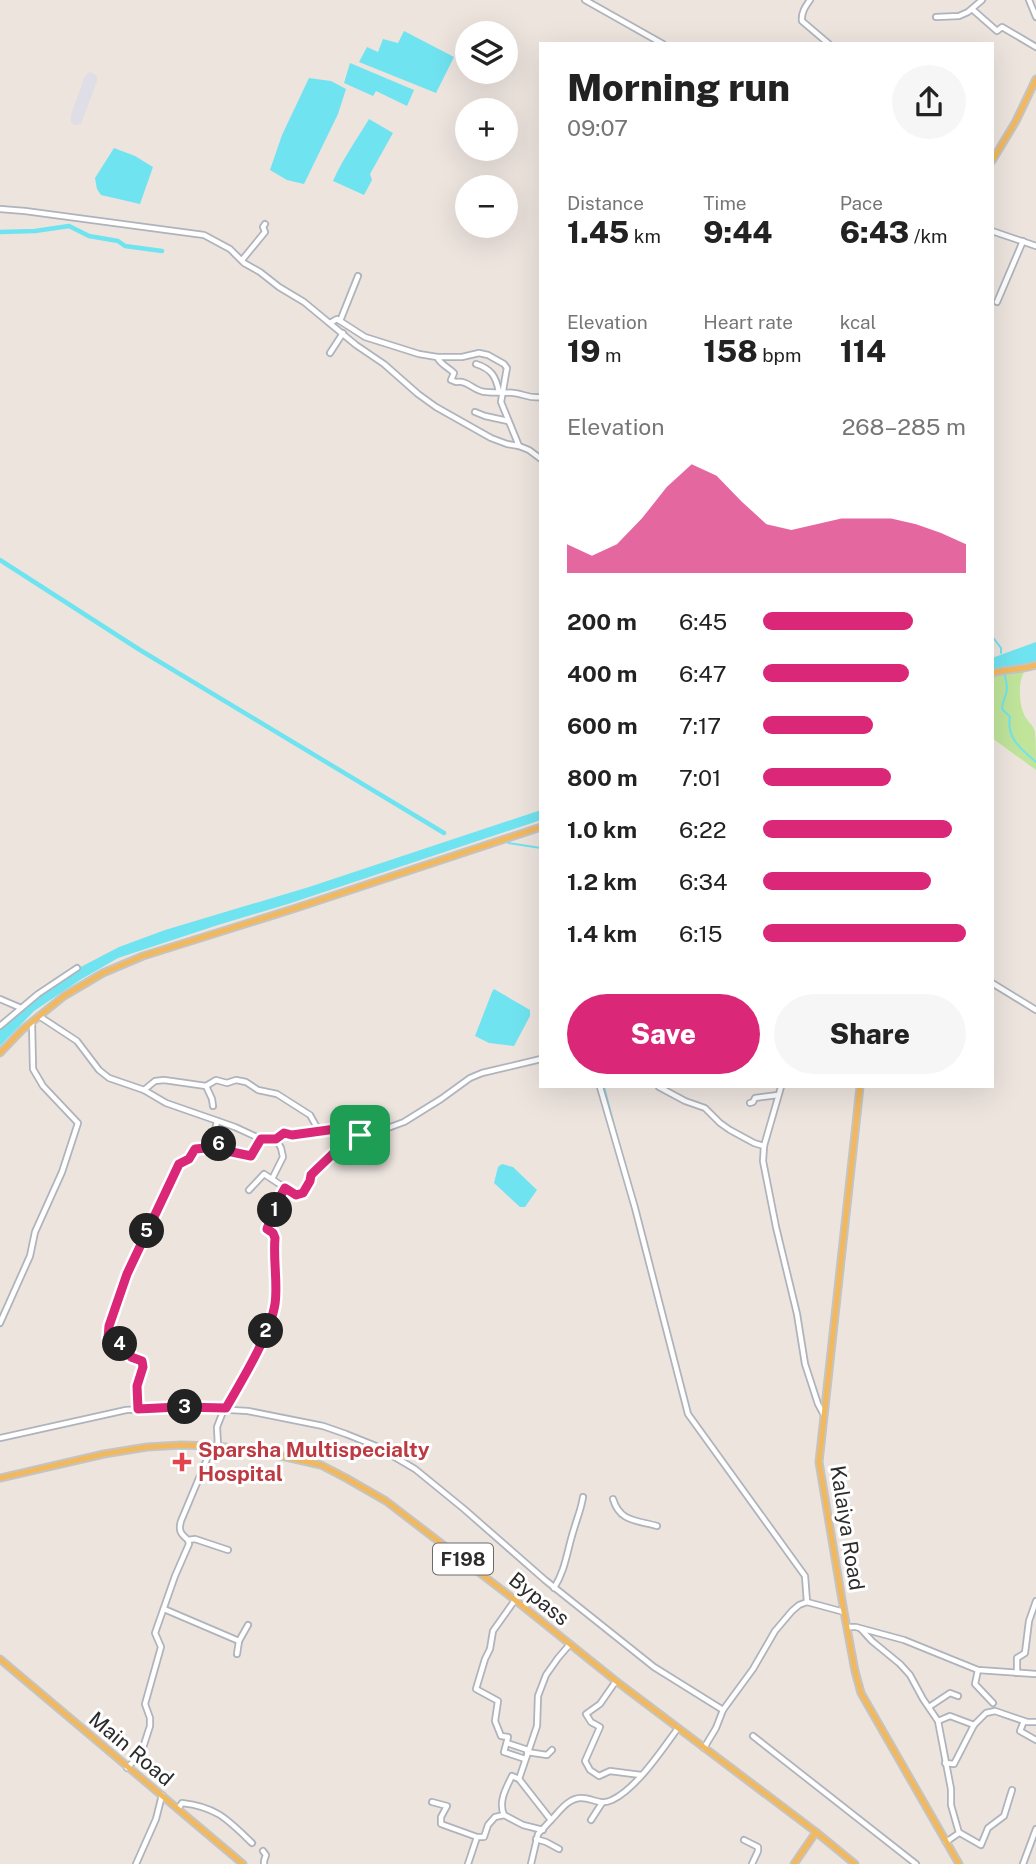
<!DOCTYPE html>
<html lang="en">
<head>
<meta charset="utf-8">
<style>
  :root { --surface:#fff; --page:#f6f6f6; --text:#222; --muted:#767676; --accent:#db2777 }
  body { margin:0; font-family:"Public Sans",sans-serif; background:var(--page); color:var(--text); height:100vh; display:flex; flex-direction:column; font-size:26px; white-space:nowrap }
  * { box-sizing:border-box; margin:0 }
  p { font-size:23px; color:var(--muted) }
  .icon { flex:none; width:38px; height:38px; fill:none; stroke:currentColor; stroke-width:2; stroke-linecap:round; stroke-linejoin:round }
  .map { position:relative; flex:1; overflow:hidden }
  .drawer { position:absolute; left:539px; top:42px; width:455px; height:1046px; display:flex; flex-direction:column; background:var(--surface); border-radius:0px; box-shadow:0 7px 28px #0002 }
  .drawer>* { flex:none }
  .controls { position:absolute; left:455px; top:21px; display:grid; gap:14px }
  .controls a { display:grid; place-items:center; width:63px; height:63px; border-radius:50%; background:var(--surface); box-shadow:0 7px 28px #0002; font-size:35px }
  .pin { position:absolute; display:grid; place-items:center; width:60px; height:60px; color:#fff; margin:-30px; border-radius:14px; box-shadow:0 4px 10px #0006 }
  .km { position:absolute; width:35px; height:35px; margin:-18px; border-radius:50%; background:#222; color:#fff; font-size:19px; line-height:35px; text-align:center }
  .round { display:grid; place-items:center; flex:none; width:74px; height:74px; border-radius:37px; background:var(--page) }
  .summary { display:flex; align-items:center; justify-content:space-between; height:119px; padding:0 28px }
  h1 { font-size:38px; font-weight:800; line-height:52px }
  .stats { display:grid; grid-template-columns:repeat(3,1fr); gap:10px; height:119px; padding:7px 28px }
  .stats div { display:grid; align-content:center }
  .stats b { font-size:30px; font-weight:800 }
  .stats small { font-size:19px; font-weight:400 }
  .stats p { font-size:19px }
  .chart { height:196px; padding:14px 28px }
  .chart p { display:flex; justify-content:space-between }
  .chart svg { width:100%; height:126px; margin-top:7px; fill:var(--accent); opacity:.7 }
  .action { display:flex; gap:14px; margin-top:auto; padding:14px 28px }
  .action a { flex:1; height:80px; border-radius:42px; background:var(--accent); color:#fff; font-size:28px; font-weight:800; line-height:80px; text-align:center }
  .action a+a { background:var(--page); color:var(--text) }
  ul { padding:0 28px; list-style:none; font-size:23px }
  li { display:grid; grid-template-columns:112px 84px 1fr; align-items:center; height:52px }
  li i { height:18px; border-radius:9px; background:var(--accent) }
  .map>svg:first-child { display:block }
</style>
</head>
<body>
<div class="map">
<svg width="1036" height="1864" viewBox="0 0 1036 1864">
  <rect width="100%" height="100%" fill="#ede4de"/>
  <path fill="#dfdee6" d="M91,72l6,4v5l-16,43 -7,1 -3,-3v-7l13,-37 4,-5z"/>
  <path fill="#bfe49a" d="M1006,671h19c-8,10 -6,37 1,47 3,5 7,7 9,14 1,11 1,26 1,38l-44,-32v-61z"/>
  <g fill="#70e3f0">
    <path d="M404,31l50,26 -18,36 -77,-31 8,-15 11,5 5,-13 15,4z"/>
    <path d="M350,63l64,27 -7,16 -31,-15 -3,5 -29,-13z"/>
    <path d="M309,78l22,3 15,8 -8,25 -34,70 -17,-4 -17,-10 12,-35z"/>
    <path d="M369,119l24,14 -23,41 2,6 -8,15 -31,-14c9,-21 24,-42 36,-62z"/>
    <path d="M114,148l21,8 18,11 -13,37 -39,-9 -4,-6 -2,-11z"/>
    <path d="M1036,642v21l-19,4 -11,-1 -14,4v-12z"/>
    <path d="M541,810v10l-253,84 -70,21 -100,33 -38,22 -46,31 -34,35v-16l19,-18 54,-41 46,-24 46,-17 144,-43z"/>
    <path d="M494,989l36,21v6l-16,30 -25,-3 -14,-7 17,-44z"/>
    <path d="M502,1164l11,3 24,23 -12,17h-5l-26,-24 4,-16z"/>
  </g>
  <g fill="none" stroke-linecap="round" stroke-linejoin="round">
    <g stroke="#70e3f0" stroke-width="2">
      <path d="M992,636l9,12v5"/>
      <path d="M1004,673c2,6 4,14 2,21 -2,6 -4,8 -4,15l8,8c-4,21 11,32 26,45"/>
      <path d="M508,843l33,5"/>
      <path d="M604,1087l12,46"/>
      <path d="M621,1152l4,12"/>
    </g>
    <g stroke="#70e3f0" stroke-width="4.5">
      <path d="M0,232l35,-1 34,-5 20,10 29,5 7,5 37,5"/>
      <path d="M0,560l140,90 304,183"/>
    </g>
    <defs>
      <g id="minor">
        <path d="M585,0l78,44"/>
        <path d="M810,0c-5,7 -9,13 -8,21l27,23"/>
        <path d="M1029,0l7,17"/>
        <path d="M972,9l25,22 5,-4 34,20"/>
        <path d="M936,17l23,-1 9,-4 14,-12"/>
        <path d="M0,209l25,2 179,24 26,14 14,14 16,9 19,15 25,15 52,43 28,19 34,30 18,13 55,31 16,6 12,2 10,4 12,9"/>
        <path d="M992,231l44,15"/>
        <path d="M242,260l23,-28 -2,-5 2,-3"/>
        <path d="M997,302l26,-61"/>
        <path d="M340,321l18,-45"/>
        <path d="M330,323l7,-4 28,18 54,17 18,3h25l17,-4 9,2 16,9 3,4 -1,5 -5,29 18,44"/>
        <path d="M330,353l13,-20"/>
        <path d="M437,357c4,8 11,10 17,16l-3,7 5,2c13,-2 18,10 30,10 9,1 19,0 28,1 10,1 16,6 27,4"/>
        <path d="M476,364c16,5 20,13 23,28"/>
        <path d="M475,412l10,4 23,5"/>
        <path d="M992,983l44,27"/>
        <path d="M0,999l21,9"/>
        <path d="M39,1016l38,25 22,29 10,8 35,12 22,13 69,24 26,12h15l8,-6 8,2 51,-7 17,7 6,1 38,-14 37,-23 29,-21 12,-5 59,-14"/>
        <path d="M0,1026l38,-32 39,-26"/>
        <path d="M206,1086l6,13 1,7"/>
        <path d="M600,1087l35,121 53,206 117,162 2,26"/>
        <path d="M659,1087l26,14 20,7 15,15 10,7 24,13 10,3"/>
        <path d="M781,1087l-17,59 -1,15 13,66 21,87 8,50 13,40 6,11"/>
        <path d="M144,1090l11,-9 9,-1 42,6 10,-6 11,3 9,-3 10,2 12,8 19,4 33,21 9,16"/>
        <path d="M750,1103l3,-1 2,-4 23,-3"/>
        <path d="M217,1121l-4,18 14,12 24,5 10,-17"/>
        <path d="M272,1179l11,-22 -2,-9 -5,-9"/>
        <path d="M249,1190l15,-16 32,21 7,-2 7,-12 1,-6 29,-28 13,-5 7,-7"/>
        <path d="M0,1323l30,-67 5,-24 27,-60 16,-49 -35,-37 -10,-17 -1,-47"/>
        <path d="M138,1409l-1,-23 6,-20 -1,-5 -11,-4 -3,-10 -18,-7 -2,-2 1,-12 18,-52 44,-97 8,-13 10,-5 6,-10 11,-1 7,-9"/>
        <path d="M0,1438l126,-28 53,-3 69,4 75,15 23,8 30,12 39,23 49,40 81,71 109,87 69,43"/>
        <path d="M218,1446l-1,-19 7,-18 21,-35 25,-52 5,-18v-66l-2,-5 -6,-4 9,-25 9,-16"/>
        <path d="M613,1499c7,23 23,21 44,27"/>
        <path d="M188,1540l7,-1 33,11"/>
        <path d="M554,1588c12,-19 13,-38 20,-59 3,-11 7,-19 9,-32"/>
        <path d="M515,1600l-22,31 -3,18 -5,10 -9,30 22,12 -3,20 6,15 7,1 -4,15 21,7"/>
        <path d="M164,1609l75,32 9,-16"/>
        <path d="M847,1627h9l48,13 74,30 58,4"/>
        <path d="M861,1629l11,12 28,23 10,11 13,24 15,22 13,68v16l8,28 -13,9"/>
        <path d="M570,1644l-12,14 -12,17 -8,21 -1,30 -18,53 32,41c8,-8 17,-22 30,-22 12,0 19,8 31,2 24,-11 50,-50 66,-72"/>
        <path d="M237,1654l2,-13"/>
        <path d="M978,1670l-3,14 18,19"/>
        <path d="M1017,1673v-15l8,-5 4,-32 7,-20"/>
        <path d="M616,1681l-16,23 -14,10 5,8 9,5 -15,34 5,9 9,6 11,-5 31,4"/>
        <path d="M929,1707l21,-14 8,3"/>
        <path d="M938,1721l12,-5 24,9"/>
        <path d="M1024,1721l-4,10 16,9"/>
        <path d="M753,1736l163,128"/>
        <path d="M507,1743l21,7"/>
        <path d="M704,1748l12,-20 7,-18 30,-41 22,-38 17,-20 7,-6 8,-3 37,10"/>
        <path d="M527,1752l20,3 5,-5"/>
        <path d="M945,1763l9,1 20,-39 12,-12 9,-2 32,11h9"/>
        <path d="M127,1768l14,-14 9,-28v-8l-5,-14 16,-57 -6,-14 20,-57 14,-32 -1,-4c-7,-6 -10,-9 -7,-19l31,-74"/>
        <path d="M432,1802l15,4 -6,11v7l36,13"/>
        <path d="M178,1809l4,-6c35,4 46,17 70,40"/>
        <path d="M504,1815l19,10 20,5"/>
        <path d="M591,1820l11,-17"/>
        <path d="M960,1833l21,12 7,-17 16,-12 8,-26"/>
        <path d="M536,1839l10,3 13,7"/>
        <path d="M744,1840l14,7v4l-6,13"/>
        <path d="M263,1851l3,4 -2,6v3"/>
        <path d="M136,1864l20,-45 6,-24"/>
        <path d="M468,1864l9,-27h7l4,-12 7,-8 9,-2c-6,-13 2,-27 8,-39l7,3"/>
        <path d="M531,1864l7,-30 13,-14"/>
        <path d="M1023,1864l13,-35"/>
      </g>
      <g id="major">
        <path d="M992,161l24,-40 20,-42"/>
        <path d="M992,673c15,-4 29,-3 44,-8"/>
        <path d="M0,1053l22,-23 42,-34 39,-23 40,-17 150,-47 248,-82"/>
        <path d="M860,1087l-41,375 25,150 11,59 6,22 98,171"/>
        <path d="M0,1478l104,-24 43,-7 34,-2 37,1 59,9 44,10 25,13 40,23 129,99 101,81 200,151 39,32"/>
        <path d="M0,1659l243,205"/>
        <path d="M794,1864l22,-32"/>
      </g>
    </defs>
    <use href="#minor" stroke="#aeb3bc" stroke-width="8"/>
    <use href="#major" stroke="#c4c4c4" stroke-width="9"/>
    <use href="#minor" stroke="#fff" stroke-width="4.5"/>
    <use href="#major" stroke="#f2b85e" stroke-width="5"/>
  </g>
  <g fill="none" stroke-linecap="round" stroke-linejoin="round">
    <defs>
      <path id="route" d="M343,1128l17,7 -7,7 -13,5 -24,23 -5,5 -1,6 -7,12 -7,2 -11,-7 -9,16 -9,25 6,4 2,5c-2,22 3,45 0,66 -5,31 -33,76 -49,104l-47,-1 -41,2 -1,-23 6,-19 -1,-6 -11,-4 -3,-10 -18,-7 -2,-2 1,-12 18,-52 52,-110 10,-5 6,-10 11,-1 7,-9 14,12 24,5 10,-17h15l8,-6 8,2z"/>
    </defs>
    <use href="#route" stroke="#fff" stroke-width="14"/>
    <use href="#route" stroke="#db2777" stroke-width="9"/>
  </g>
  <path fill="#e0444e" stroke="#fff" stroke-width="2.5" d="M178.5 1451.5h7v7h7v7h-7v7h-7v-7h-7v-7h7z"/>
  <g text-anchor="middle" stroke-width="6" stroke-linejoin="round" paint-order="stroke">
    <rect fill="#fff" stroke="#6b6b6b" stroke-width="2" x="433" y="1543.5" width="60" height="31" rx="5"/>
    <g font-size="19" font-weight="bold" fill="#2c2c2c">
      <text x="463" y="1566">F198</text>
    </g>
    <g font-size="21" font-weight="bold" fill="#be3a42" stroke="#fff" text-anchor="start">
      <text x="198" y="1457">Sparsha Multispecialty<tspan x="198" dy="24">Hospital</tspan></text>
    </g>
    <g font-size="21" fill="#2c2c2c" stroke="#fff">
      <text transform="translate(847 1528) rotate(81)" y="7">Kalaiya Road</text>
      <text transform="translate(539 1599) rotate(39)" y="7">Bypass</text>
      <text transform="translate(131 1749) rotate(40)" y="7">Main Road</text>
    </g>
  </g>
</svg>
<div class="controls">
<a><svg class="icon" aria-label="layers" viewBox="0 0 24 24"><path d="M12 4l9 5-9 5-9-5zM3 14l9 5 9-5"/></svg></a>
<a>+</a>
<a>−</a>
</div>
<div class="pin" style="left:360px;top:1135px;background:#1e9e55"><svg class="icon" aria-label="arrive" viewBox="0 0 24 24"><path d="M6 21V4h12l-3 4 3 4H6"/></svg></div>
<b class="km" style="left:275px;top:1210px">1</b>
<b class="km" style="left:266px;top:1331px">2</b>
<b class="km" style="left:185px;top:1407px">3</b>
<b class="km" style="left:120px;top:1344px">4</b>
<b class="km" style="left:147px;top:1231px">5</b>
<b class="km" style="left:219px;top:1144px">6</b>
<section class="drawer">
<div class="summary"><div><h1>Morning run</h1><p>09:07</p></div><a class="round"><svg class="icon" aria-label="share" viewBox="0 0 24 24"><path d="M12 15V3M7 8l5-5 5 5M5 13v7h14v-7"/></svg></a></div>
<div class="stats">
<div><p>Distance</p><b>1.45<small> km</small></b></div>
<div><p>Time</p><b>9:44</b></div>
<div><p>Pace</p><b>6:43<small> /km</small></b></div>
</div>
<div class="stats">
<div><p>Elevation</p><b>19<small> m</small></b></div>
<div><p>Heart rate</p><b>158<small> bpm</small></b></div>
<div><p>kcal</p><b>114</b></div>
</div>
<div class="chart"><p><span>Elevation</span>268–285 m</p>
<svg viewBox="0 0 160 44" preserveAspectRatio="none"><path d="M0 44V34L10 38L20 34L30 25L40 14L50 6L60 10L70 19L80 27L90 29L100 27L110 25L120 25L130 25L140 27L150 30L160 34V44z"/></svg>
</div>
<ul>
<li><b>200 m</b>6:45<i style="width:74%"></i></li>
<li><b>400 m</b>6:47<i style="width:72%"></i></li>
<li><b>600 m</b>7:17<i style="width:54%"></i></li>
<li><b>800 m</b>7:01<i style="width:63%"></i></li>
<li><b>1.0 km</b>6:22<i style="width:93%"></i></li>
<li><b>1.2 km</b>6:34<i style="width:83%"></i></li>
<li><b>1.4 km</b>6:15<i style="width:100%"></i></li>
</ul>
<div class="action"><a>Save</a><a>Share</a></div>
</section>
</div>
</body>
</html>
